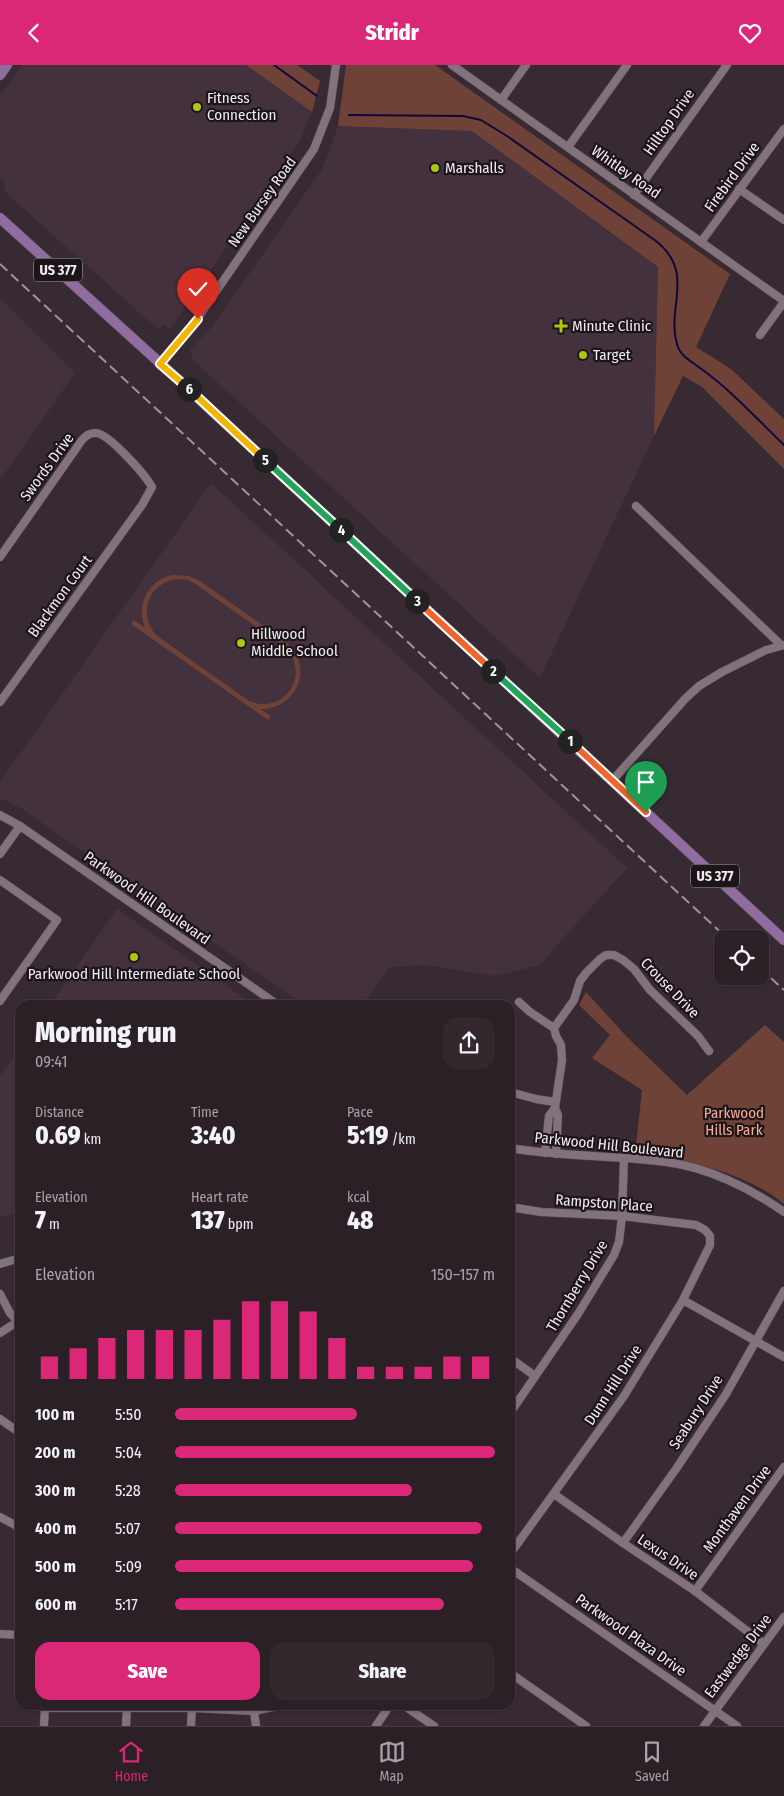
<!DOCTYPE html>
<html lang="en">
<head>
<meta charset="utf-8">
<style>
  :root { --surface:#2a2026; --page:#32282e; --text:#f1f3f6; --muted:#a5a3a7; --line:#463e43; --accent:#db2777 }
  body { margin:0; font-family:"Fira Sans Condensed",sans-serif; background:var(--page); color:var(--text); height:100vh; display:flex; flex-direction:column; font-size:19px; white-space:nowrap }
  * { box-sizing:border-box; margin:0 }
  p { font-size:16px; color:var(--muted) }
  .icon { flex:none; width:28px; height:28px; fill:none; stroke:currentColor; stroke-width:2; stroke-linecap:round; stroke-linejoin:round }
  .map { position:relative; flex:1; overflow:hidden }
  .side { position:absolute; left:15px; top:935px; width:500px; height:710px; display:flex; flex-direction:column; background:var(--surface); border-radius:15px; box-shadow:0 1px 4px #0004,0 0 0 1px var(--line) }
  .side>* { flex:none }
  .tools { position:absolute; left:714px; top:865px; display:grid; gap:10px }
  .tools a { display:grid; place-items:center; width:55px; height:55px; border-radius:10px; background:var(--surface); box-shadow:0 1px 4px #0004,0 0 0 1px var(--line); font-size:25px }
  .pin { position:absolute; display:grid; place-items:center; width:42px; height:42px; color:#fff; margin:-51px -21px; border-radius:50% 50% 50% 0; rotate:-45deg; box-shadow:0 0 5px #0007 }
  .pin .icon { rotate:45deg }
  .km { position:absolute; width:25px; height:25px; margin:-12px; border-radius:50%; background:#222; color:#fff; font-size:14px; line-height:25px; text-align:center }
  .round { display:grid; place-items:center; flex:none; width:52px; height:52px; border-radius:15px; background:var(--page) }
  .head { display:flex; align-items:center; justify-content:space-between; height:85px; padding:0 20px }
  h1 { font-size:28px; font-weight:800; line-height:38px }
  .figures { display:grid; grid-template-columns:repeat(3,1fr); gap:8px; height:85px; padding:5px 20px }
  .figures div { display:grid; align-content:center }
  .figures b { font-size:25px; font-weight:800 }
  .figures small { font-size:14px; font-weight:400 }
  .figures p { font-size:14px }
  .chart { height:140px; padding:10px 20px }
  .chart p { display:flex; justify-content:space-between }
  .chart svg { width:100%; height:90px; margin-top:5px; stroke:var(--accent); stroke-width:6 }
  .action { display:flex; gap:10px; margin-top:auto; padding:10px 20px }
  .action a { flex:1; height:58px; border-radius:15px; background:var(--accent); color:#fff; font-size:20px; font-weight:800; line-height:58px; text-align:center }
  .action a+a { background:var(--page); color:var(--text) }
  ul { padding:0 20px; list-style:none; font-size:16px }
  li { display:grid; grid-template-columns:80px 60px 1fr; align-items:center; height:38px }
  li i { height:12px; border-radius:6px; background:var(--accent) }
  header { display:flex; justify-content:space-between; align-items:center; height:65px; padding:0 20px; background:var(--accent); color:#fff; font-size:22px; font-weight:800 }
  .dock { display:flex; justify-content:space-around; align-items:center; height:70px; border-top:1px solid var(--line); background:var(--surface); font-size:14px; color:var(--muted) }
  .dock a { display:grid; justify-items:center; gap:2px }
  .dock .selected { color:var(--accent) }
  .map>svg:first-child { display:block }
</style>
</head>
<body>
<header><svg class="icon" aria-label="back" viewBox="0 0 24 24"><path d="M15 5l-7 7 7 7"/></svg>Stridr<svg class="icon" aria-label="heart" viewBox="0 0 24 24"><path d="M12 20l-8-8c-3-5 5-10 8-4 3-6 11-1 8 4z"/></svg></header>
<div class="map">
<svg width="784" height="1661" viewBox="0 0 784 1661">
  <rect width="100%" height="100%" fill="#382a33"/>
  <g fill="#44313e">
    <path d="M23,0h223l66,47 -14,32 -128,185 -7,-5 -4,6 -154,-138 -1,-11 -4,-4v-82z"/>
    <path d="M338,61l134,5 186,136 -4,169 -114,242 -347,-318 -3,-10 22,-23 111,-159z"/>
    <path d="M0,233l75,75 -75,107z"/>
    <path d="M211,418l416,385 -88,97 -43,11 -70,-11 -36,2 -27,38h-59l-285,-198 -19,-9v-16z"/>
    <path d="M117,844l137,96h-204z"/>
    <path d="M20,983v164l-20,5v-141z"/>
  </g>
  <g fill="#6e4237" fill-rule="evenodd">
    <path d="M246,0h51l23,16 -8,31z"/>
    <path d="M346,0h89l295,209 -34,73 35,22 53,50v50l-82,-82 -19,-11 -29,60 4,-169 -186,-136 -134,-5z"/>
    <path d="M172,510l17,1 11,5 85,60c30,24 13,68 -25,68l11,7 -3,4 -137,-96 3,-4 11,8c-9,-24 3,-47 27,-53zM178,514l10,1 9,5 89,63c25,28 -2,67 -37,53l-93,-66c-19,-22 -7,-53 22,-56z"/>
    <path d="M586,927l41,45 60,58 78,-70 19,17v162c-41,-34 -98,-43 -149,-49l7,-65 -50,-32 18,-23 -31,-30z"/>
  </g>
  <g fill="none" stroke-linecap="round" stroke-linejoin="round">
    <g stroke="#12063e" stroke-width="2">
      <path d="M274,0l43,31"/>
      <path d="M349,50l114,1 18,4 26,16 149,105c40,32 10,66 21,103 3,12 14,17 23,24 31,22 57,51 84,77"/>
    </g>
    <defs>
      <g id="minor">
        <path d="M452,0l332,236"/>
        <path d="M501,35l25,-35"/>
        <path d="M568,82l59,-82"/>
        <path d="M739,124l45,31"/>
        <path d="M634,130l93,-130"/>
        <path d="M701,177l83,-113"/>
        <path d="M760,270l24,-33"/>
        <path d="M161,299l36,-45 117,-170 16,-41 6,-43"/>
        <path d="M636,441l145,139"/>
        <path d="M0,492l82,-117c4,-4 7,-7 13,-7 13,-1 50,42 57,54l-10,18 -142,197"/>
        <path d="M612,716l73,-82 14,-13 23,-14 44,-22 18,-5"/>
        <path d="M0,750l20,11 258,179"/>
        <path d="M0,789l20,-28"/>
        <path d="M0,815l57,40 -57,81"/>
        <path d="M519,937l11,10 24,16 2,8 5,9 1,15 -7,48 -6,8 -4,37"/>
        <path d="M554,963l20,-28 6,-19 6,-8 14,-14 6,-4h8l9,5 11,9 16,21 48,46 11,15"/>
        <path d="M510,1027l26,7 19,3"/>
        <path d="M555,1043l3,7 -2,39"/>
        <path d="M510,1083c52,9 104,7 156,14 41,5 84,26 118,50"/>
        <path d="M510,1142l31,5 81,4 74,9 9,5 5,6v9l-27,55 -59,96 -114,158"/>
        <path d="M0,1199l20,-6"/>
        <path d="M0,1229l10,19 10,11"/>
        <path d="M683,1235l101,57"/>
        <path d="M0,1268l17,-11"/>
        <path d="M510,1293l25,18"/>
        <path d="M510,1348l68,-99 36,-59 5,-13 3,-26 2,-58"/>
        <path d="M0,1354l20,14"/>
        <path d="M554,1429l69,49 72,48 69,53"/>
        <path d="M0,1452l15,8 5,6"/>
        <path d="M623,1478l53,-74 50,-75 58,-103"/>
        <path d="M510,1503l227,158"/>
        <path d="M695,1526l89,-124"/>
        <path d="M0,1569l20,1"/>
        <path d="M510,1608l76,53"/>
        <path d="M403,1640l31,21"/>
        <path d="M45,1643h147l62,3 28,-6"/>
        <path d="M254,1646l2,15"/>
        <path d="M44,1661l1,-20"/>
        <path d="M126,1661l1,-20"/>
        <path d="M191,1661l1,-21"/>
        <path d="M376,1661l14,-21"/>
        <path d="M704,1661l80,-109"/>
      </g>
      <g id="major">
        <path d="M0,10l7,-10"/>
        <path d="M0,153l171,155 613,567"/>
      </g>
    </defs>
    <use href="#minor" stroke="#52474e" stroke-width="9"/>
    <use href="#major" stroke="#52474e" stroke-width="11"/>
    <use href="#minor" stroke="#82727c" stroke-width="8"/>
    <use href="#major" stroke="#8f6da1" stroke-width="10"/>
    <g stroke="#a0959c" stroke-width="2" stroke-dasharray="10 5" stroke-linecap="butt">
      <path d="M0,199l728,675"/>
      <path d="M760,903l24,22"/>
    </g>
  </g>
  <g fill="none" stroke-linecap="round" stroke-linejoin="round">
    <defs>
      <path id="split-1" d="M570,676l76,71"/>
      <path id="split-2" d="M493,606l77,70"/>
      <path id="split-3" d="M417,536l76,70"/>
      <path id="split-4" d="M341,465l76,71"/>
      <path id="split-5" d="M265,395l76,70"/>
      <path id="split-6" d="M189,324l76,71"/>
      <path id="split-7" d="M189,324l-29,-25 38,-45"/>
    </defs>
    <use href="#split-1" stroke="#fff" stroke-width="10"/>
    <use href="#split-2" stroke="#fff" stroke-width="10"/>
    <use href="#split-3" stroke="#fff" stroke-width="10"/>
    <use href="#split-4" stroke="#fff" stroke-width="10"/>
    <use href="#split-5" stroke="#fff" stroke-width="10"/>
    <use href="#split-6" stroke="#fff" stroke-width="10"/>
    <use href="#split-7" stroke="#fff" stroke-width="10"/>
    <use href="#split-1" stroke="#f0652b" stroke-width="6"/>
    <use href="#split-2" stroke="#22a559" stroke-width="6"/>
    <use href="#split-3" stroke="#f0652b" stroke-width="6"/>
    <use href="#split-4" stroke="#22a559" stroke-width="6"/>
    <use href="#split-5" stroke="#22a559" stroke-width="6"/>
    <use href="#split-6" stroke="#f5b400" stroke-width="6"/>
    <use href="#split-7" stroke="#f5b400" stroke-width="6"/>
  </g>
  <g fill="#adc610" stroke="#1b1519" stroke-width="2">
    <circle cx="197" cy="42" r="5"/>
    <circle cx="435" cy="103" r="5"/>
    <path d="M558.5 253.5h5v5h5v5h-5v5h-5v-5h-5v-5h5z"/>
    <circle cx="583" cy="290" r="5"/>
    <circle cx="241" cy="578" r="5"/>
    <circle cx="134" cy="892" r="5"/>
  </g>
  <g text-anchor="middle" stroke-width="4.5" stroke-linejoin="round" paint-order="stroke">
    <g fill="#1b1519" stroke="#b3abb0" stroke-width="1">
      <rect x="34" y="193.5" width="48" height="23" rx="4"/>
      <rect x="691" y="799.5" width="48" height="23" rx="4"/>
    </g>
    <g font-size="14" font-weight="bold" fill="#f4ebf1">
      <text x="58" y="210">US 377</text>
      <text x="715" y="816">US 377</text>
    </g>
    <g font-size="15" fill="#f4ebf1" stroke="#1b1519" text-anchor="start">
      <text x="207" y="38">Fitness<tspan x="207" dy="17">Connection</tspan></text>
      <text x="445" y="108">Marshalls</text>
      <text x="572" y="266">Minute Clinic</text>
      <text x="593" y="295">Target</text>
      <text x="251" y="574">Hillwood<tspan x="251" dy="17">Middle School</tspan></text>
      <text x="134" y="914" text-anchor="middle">Parkwood Hill Intermediate School</text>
    </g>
    <g font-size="15" fill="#f4ebf1" stroke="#1b1519">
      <text transform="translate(669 57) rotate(-55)" y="5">Hilltop Drive</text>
      <text transform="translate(626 107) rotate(35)" y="5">Whitley Road</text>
      <text transform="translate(732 112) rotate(-54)" y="5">Firebird Drive</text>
      <text transform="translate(262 137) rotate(-55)" y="5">New Bursey Road</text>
      <text transform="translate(47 402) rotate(-54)" y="5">Swords Drive</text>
      <text transform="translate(60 531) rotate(-54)" y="5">Blackmon Court</text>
      <text transform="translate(147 833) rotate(35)" y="5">Parkwood Hill Boulevard</text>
      <text transform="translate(670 923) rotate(46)" y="5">Crouse Drive</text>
      <text transform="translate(609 1080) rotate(6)" y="5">Parkwood Hill Boulevard</text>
      <text transform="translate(604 1138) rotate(4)" y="5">Rampston Place</text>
      <text transform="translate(577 1221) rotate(-59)" y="5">Thornberry Drive</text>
      <text transform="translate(613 1320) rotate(-57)" y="5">Dunn Hill Drive</text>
      <text transform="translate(696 1347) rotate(-57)" y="5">Seabury Drive</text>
      <text transform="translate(737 1444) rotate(-54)" y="5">Monthaven Drive</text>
      <text transform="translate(668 1492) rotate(34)" y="5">Lexus Drive</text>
      <text transform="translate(631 1570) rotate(35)" y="5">Parkwood Plaza Drive</text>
      <text transform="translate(738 1591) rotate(-53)" y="5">Eastwedge Drive</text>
    </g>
    <g font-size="15" fill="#feab96" stroke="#1b1519">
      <text x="734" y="1053">Parkwood<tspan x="734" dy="17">Hills Park</tspan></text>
    </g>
  </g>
</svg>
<div class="tools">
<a><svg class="icon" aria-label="locate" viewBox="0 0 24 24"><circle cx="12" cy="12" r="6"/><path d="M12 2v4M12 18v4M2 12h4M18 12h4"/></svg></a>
</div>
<div class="pin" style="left:646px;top:747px;background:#1e9e55"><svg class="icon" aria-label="arrive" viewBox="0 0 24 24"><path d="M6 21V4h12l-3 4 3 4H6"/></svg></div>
<div class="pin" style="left:198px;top:254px;background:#d93025"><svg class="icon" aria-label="check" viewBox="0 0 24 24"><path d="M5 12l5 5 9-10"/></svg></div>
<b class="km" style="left:570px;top:676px">1</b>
<b class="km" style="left:493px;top:606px">2</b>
<b class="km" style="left:417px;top:536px">3</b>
<b class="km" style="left:341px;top:465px">4</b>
<b class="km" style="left:265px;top:395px">5</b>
<b class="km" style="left:189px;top:324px">6</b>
<section class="side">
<div class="head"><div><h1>Morning run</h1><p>09:41</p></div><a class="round"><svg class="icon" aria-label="share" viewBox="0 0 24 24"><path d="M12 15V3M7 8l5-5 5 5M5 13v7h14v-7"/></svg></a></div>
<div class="figures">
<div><p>Distance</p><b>0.69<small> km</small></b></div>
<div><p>Time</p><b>3:40</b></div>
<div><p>Pace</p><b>5:19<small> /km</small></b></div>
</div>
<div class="figures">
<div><p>Elevation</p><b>7<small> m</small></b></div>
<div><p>Heart rate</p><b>137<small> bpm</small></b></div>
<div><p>kcal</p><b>48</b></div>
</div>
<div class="chart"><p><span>Elevation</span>150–157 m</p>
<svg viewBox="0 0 160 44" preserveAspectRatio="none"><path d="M5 44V33M15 44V29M25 44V24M35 44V20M45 44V20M55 44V20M65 44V15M75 44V6M85 44V6M95 44V11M105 44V24M115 44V38M125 44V38M135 44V38M145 44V33M155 44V33"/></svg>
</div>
<ul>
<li><b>100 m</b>5:50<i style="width:57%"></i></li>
<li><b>200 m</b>5:04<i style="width:100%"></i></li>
<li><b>300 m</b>5:28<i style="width:74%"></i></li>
<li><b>400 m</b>5:07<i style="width:96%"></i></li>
<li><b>500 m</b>5:09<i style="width:93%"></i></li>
<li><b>600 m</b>5:17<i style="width:84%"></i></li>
</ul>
<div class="action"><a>Save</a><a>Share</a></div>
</section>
</div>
<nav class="dock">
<a class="selected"><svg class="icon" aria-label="home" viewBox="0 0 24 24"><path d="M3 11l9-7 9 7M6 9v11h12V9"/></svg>Home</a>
<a><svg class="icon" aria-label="map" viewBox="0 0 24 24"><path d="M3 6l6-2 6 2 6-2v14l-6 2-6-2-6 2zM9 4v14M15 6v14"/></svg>Map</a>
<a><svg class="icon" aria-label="saved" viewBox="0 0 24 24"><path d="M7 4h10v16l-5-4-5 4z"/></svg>Saved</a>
</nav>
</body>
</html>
